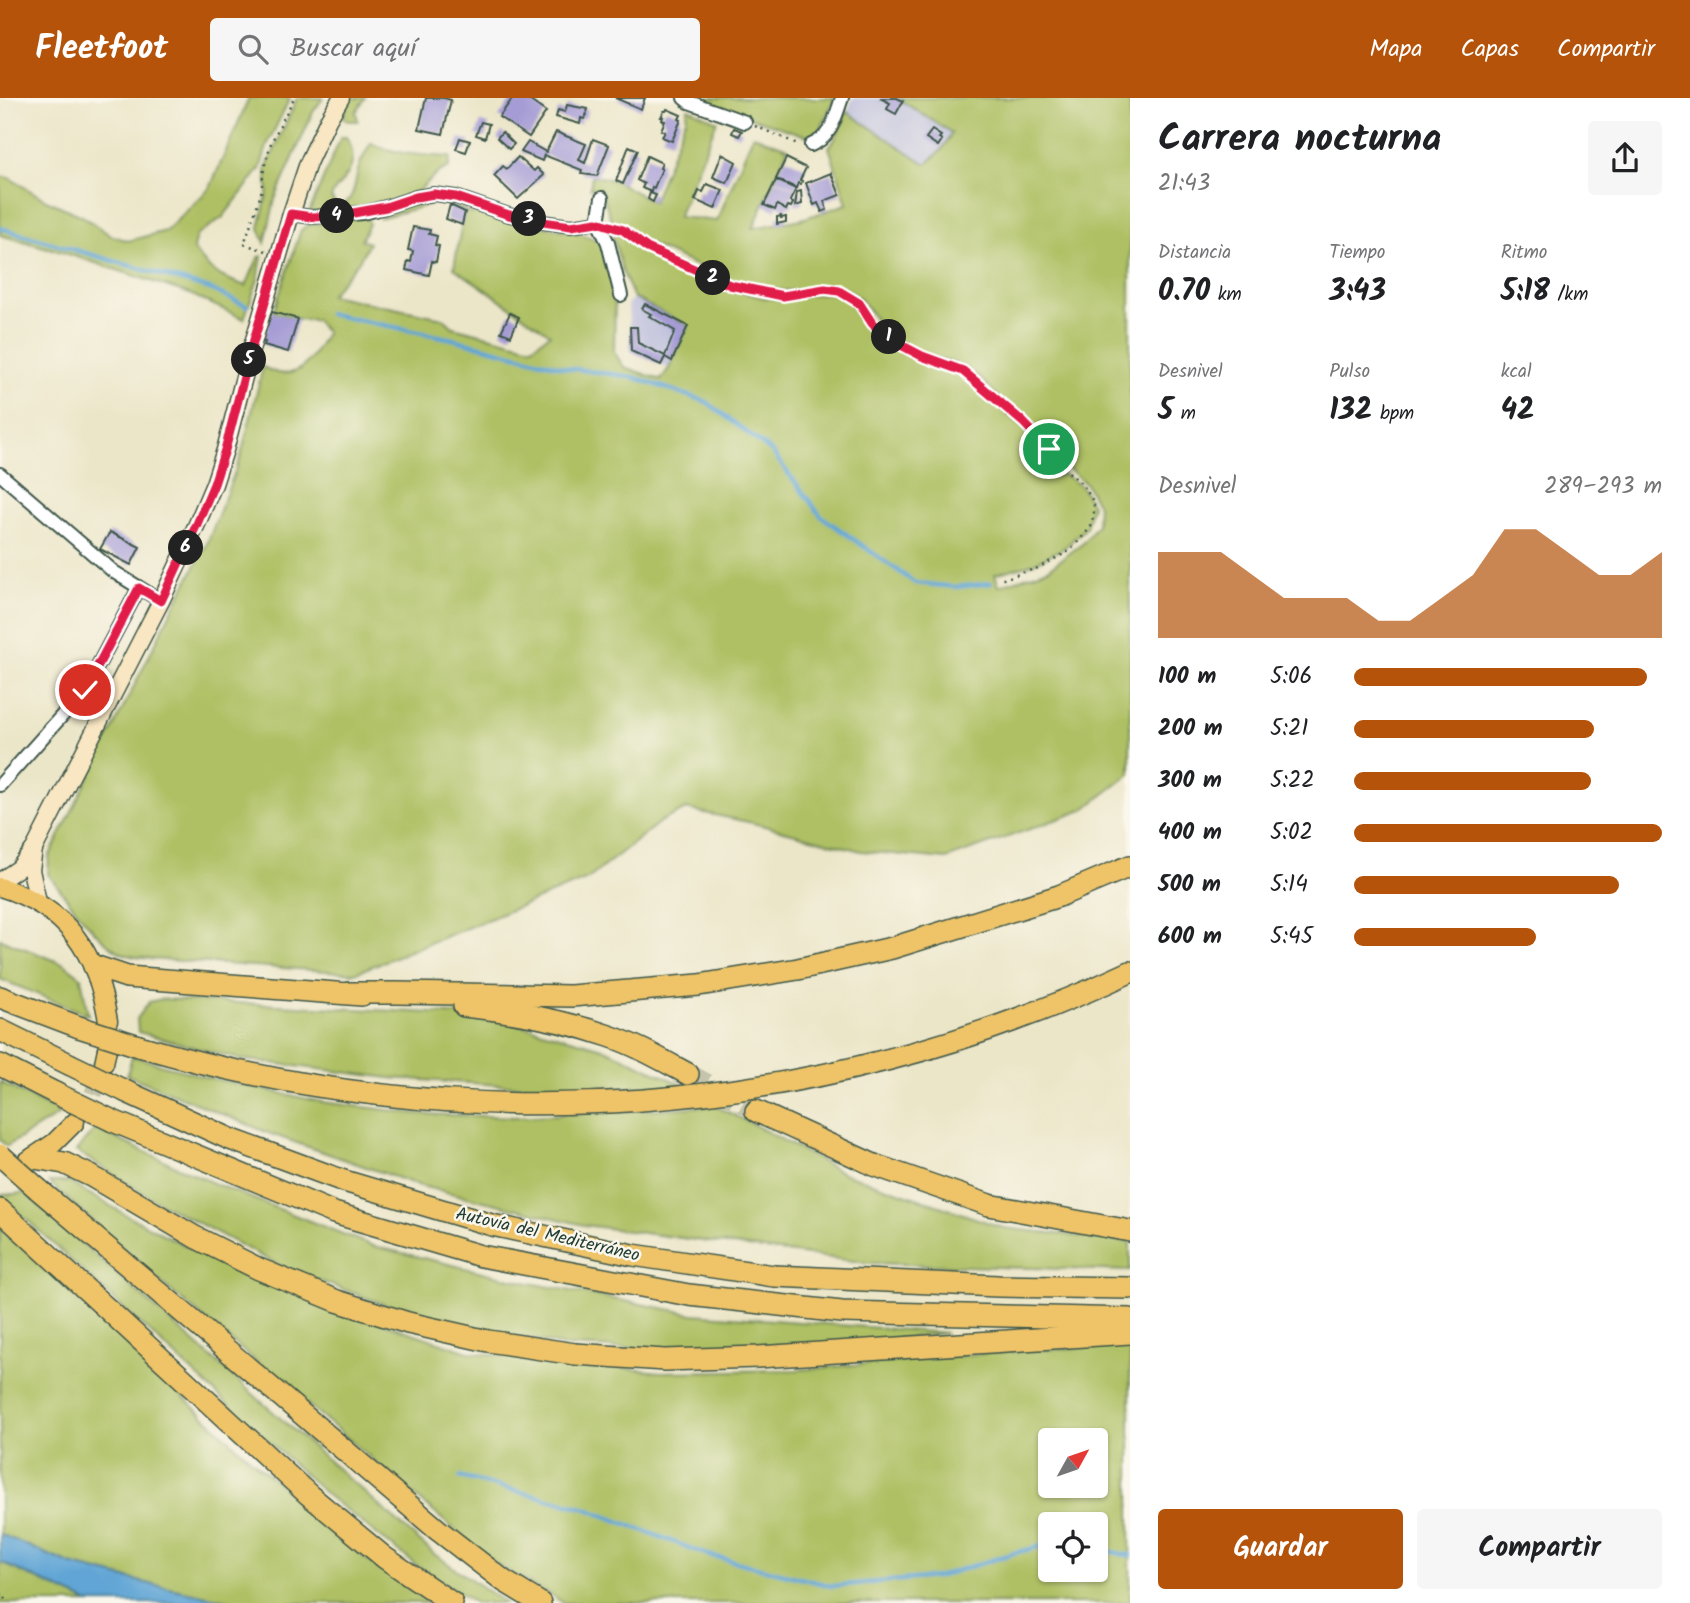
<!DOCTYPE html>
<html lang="es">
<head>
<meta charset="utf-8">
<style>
  :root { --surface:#fff; --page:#f6f6f6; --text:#202124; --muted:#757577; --accent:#b45309 }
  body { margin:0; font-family:Kalam,sans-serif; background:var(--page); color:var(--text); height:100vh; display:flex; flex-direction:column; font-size:26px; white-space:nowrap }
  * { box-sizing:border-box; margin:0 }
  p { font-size:23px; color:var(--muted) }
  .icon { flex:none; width:38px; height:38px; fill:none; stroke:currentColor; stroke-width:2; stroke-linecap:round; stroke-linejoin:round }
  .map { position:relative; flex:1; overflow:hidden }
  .panel { display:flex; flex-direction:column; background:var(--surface); width:560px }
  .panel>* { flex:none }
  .needle { width:46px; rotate:50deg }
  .tools { position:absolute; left:1038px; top:1330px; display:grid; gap:14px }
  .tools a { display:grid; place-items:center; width:70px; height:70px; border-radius:7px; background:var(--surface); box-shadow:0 2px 5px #0004; font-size:35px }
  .pin { position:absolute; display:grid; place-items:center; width:60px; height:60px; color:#fff; margin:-30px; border:4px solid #fff; border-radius:50%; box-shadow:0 2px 7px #0007 }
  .km { position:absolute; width:35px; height:35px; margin:-18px; border-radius:50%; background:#222; color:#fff; font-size:19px; line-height:35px; text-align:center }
  .round { display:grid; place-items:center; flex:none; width:74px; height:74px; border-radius:7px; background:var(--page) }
  .head { display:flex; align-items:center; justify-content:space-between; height:119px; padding:0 28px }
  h1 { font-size:38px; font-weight:700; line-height:52px }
  .metrics { display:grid; grid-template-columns:repeat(3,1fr); gap:10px; height:119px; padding:7px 28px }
  .metrics div { display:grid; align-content:center }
  .metrics b { font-size:30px; font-weight:700 }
  .metrics small { font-size:19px; font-weight:400 }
  .metrics p { font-size:19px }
  .chart { height:196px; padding:14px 28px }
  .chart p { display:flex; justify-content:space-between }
  .chart svg { width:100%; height:126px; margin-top:7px; fill:var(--accent); opacity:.7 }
  .primary-button { display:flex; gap:14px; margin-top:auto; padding:14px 28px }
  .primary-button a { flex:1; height:80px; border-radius:7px; background:var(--accent); color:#fff; font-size:28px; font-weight:700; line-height:80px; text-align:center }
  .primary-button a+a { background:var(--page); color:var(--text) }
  ul { padding:0 28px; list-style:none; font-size:23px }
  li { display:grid; grid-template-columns:112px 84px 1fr; align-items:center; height:52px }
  li i { height:18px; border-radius:9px; background:var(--accent) }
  header { display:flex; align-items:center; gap:42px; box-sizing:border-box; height:98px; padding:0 35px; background:var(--accent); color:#fff }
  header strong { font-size:33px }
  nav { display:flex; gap:38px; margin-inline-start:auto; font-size:24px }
  .search { width:490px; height:63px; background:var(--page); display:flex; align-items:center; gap:18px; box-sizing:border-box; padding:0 24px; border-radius:7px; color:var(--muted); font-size:26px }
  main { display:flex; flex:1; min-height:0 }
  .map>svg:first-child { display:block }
</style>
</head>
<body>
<header>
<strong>Fleetfoot</strong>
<div class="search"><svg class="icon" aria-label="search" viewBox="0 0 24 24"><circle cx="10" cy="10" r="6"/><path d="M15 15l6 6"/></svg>Buscar aquí</div>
<nav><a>Mapa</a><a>Capas</a><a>Compartir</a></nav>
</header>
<main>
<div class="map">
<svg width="1130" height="1505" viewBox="0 0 1130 1505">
  <rect width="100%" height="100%" fill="#fbf7ec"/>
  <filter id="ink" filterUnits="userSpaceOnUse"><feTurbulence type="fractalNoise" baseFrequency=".0143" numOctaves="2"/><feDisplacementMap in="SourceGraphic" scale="14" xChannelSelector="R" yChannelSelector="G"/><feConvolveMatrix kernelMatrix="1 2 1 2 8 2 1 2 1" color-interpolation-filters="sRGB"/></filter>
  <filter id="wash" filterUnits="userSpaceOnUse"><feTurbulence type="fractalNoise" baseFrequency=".00686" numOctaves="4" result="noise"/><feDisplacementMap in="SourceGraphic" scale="28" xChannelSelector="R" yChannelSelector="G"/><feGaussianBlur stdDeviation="1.57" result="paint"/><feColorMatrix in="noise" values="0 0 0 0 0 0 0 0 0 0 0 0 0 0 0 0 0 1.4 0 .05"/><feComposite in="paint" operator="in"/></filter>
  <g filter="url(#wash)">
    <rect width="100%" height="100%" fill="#ece6c9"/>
    <g fill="#c1c2dd">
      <path d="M853,0h44l55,35 -11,18 -15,13 -79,-52z"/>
      <path d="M634,200l54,28 -19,42 -38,-17 -3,-48z"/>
    </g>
    <g fill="#aec063" stroke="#667e4c" stroke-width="2" fill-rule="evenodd">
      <path d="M249,0h41l-22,45 -8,26 -37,48 -27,19 -3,12c16,24 26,29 53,38l12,-28 4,-2 -4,23 -14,40 -54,-25 -131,-43 -59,-16v-59l9,2 37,22 36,16 28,19 18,6 38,-10 44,-43z"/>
      <path d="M297,0h26l-10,14 -38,87 -10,44 -6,-15 9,-37 -2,-22z"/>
      <path d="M351,0h14l-9,14 2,9h-10l-5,-3 3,-11z"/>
      <path d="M691,0h144l-19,41z"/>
      <path d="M897,0h233v676l-47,36 -137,49 -85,-8 -108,-28 -67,-14 -25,12 -73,58 -233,94 -204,-14c-8,-1 -19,-2 -27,-5 -26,-10 -58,-58 -76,-80l1,-17 121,-243 37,-70 34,-88 22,-89c5,2 10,5 15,6 26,5 38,-22 48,-40l-10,-13 -19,-1 -24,-6 28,-83 8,-5 54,-8 5,2 1,5 -8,16 8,3 -10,18 -29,34 113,23 10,9 79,20 18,-13 -96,-66 10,-57 -25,-9 -59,16 4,-6 47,-13 36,4 -2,8 9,3 2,-7c14,5 28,11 42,15 29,7 58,6 85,22l12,50 -1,58 10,15 37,13 8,-12 19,-42 -54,-28 -11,-25 -11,-40 3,-2 26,20 93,39 30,8 23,2 23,-5 19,-2 16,5 14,9 12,18 10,11 41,25 20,6 23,10 14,9 27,28 30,24 10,15 -5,22 9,3 13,-4 18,12 11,19 -6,23 -22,20 -30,15 -39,11 4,12 49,-17 34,-25 15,-19 1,-20 -12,-21 -18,-16 -14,-18 -28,-30 -24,-19 -18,-19 -14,-12 -16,-7 -28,-8 -26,-13 -22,-18 -16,-24 -14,-10 -20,-6 -27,7 -26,-1 -47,-10 -79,-36 -19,-13 -18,-9 -11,-32 -11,-2 2,-13 24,6 37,21 33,-84 2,-10 29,13 -39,96 39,4 36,-86 35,13 -35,80 49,-9 45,-15 -18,-57 5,-6 13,-29 79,52 15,-13 11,-18z"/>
      <path d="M341,39h5c9,13 9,29 -2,42 -5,7 -10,10 -13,19l5,6 6,2c15,-10 12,-26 18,-42 3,-7 7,-14 11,-21 24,12 53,12 79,14l-1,10 -10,5 -22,20 -42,14 -62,8 -3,-4z"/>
      <path d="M0,841l64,25 17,13 7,38 -88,-36z"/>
      <path d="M162,901l327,17 114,32 82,38 -29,2 -139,-2 -127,-8 -151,-19 -101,-27 -1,-13 12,-17z"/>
      <path d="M132,958l77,22 113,24 98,12 95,3 200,-11 36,17 92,50 161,55 126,14v29l-262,-8 -284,-38 -163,-39 -150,-52 -144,-59z"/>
      <path d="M0,984l61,31 -54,33 -7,-6z"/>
      <path d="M95,1031l118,54 160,63 151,36 169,32 253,19 -88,10 -162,8 -131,-5 -140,-27 -143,-52 -131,-69 -75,-47z"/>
      <path d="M49,1084h19l64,36 110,57 226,77 192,20 138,-2 191,-17 141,-8v258h-566l-73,-42 -160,-137 -173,-144zM1050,1342h46v46h-46zM1050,1426h46v46h-46z"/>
      <path d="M25,1095l409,361 71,49h-30l-60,-39 -87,-68 -328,-301z"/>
      <path d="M0,1128l237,221 122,107 71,49h-190l-94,-20 -76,-19 -70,-30z"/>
      <path d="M0,1464l89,41h-89z"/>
    </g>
    <path fill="#60a5d5" stroke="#407184" stroke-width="2" d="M0,1436l70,30 76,19 94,20h-151l-89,-41z"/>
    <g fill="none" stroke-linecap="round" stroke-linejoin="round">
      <g stroke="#60a5d5" stroke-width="4.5">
        <path d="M0,130l210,61 37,17"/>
        <path d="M329,216l124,25 114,29 66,9 74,25 65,50 49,64 94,67 41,4 35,-4"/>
        <path d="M460,1379l124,31 124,47 124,31 105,-9 77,-24 36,-9"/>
        <path d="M1096,1450l30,7h4"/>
      </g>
    </g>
    <g id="blocks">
      <g fill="#a69cd5">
        <path d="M426,0h18l7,2 -8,34 -24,-5z"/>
        <path d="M513,0h13l20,14 -17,25 -30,-20z"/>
        <path d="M615,0h30l-4,11z"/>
        <path d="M880,0h17l6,3 -7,13 -9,-5 3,-6z"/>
        <path d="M567,7l21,4 -3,10 -4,-1 -1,6 -24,-7 2,-7 7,2z"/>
        <path d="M667,11l14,6 -2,4 2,1 -9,21 -10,-4 3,-5 -4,-2 4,-9 -3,-1 1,-3h-2l3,-6h2z"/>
        <path d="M481,24l8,2 -4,14 -9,-3z"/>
        <path d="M734,30l8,3 -3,5 -7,-3z"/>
        <path d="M932,32l9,6 -2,2 3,2 -4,6 -12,-8z"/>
        <path d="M502,34l12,12 -5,5 -12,-11z"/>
        <path d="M556,34l30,12 -7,16 6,3 8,-24 16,6 -12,31 -16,-2 1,-4 -38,-15 -2,6 -21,-9 7,-10 18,10z"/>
        <path d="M460,40l10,3 -4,11 -10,-3z"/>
        <path d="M629,48l9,4 -15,34 -7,-3z"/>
        <path d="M722,56l14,8 -9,21 -14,-6z"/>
        <path d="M647,58l15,7 -2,5 2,1 -8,19 -2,-1 -1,5 -9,-4 2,-4 -7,-4z"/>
        <path d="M518,59l16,14 3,-3 7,7 -26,24 -24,-23 9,-10 4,3z"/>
        <path d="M786,60l20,10 -6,12 2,1 -1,3 -3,-1 -2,5 -20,-9z"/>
        <path d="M831,75l9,22 -16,6 3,9 -5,2 -4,-9 -4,2 -8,-22z"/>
        <path d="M776,82l20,9 -6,12 3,2 -2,4 -3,-1 -2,4 -9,-5 -2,5 -11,-5z"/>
        <path d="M707,86l16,6 -8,19 -20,-9 4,-9 4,1z"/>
        <path d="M801,93l1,13 -7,2 2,-14z"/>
        <path d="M650,95l6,2 -3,7 -5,-3z"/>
        <path d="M450,107l15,7 -3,13 -16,-6z"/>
        <path d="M781,118v2l5,-1v5l-9,2v-7z"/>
        <path d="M413,129l17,3 -1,4 8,2 -2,9 4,1 -3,16 -4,-1 -3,14 -23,-5 2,-9 3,1 2,-11 -5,-1z"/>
        <path d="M645,206l43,22 -16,35 -7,-4 -4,8 -30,-14 -1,-24h7l1,16 27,13 10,-25 -26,-15 2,-2 -9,-5z"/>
        <path d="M272,214l26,7 -10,33 -24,-7 1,-3 -3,-1z"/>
        <path d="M510,215l9,4 -8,19 -10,-4z"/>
        <path d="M110,434l30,15 -9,18 -31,-16z"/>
      </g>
    </g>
  </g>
  <g filter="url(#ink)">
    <use href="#blocks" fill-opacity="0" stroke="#3e564a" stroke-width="2"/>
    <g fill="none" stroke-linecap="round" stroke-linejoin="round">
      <path stroke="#c3c4ab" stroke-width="18" stroke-dasharray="18 9" stroke-linecap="butt" d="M79,1019l14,-22 10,-28"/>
      <path stroke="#c3c4ab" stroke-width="21" stroke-dasharray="21 10" stroke-linecap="butt" d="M688,976l68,37"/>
      <defs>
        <g id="street">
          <path d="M684,0l5,4 56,20"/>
          <path d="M811,47c21,-8 24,-28 31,-47"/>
          <path d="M291,116l21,3 50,-4 24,-6 30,-10 18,-3 22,3 53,18 34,7 28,4 27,-4 4,-24"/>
          <path d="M598,124l10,21 13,52"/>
          <path d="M0,376l114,98 47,29"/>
          <path d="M0,687l85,-95 54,-102"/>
        </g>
        <g id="secondary">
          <path d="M34,751l-3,21 7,32"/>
          <path d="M0,783l19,-13 15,-19 127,-248 36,-77 17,-40 11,-34 26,-100 40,-136 17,-51 20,-43 13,-22"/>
        </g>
        <g id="primary">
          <path d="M0,789c68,21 97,66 108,134"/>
          <path d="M104,965l3,-14"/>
          <path d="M26,1064l28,-19 21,-21"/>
        </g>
        <g id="highway">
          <path d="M94,868l33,11 235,18"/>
          <path d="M349,895h48l174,3 128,-11 99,-16 94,-21 167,-52 71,-30"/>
          <path d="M0,899l79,30"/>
          <path d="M464,908c48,5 98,14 145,30 27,9 53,24 79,38"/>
          <path d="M0,932l69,34"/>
          <path d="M139,948c331,96 678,73 991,-74"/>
          <path d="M0,967l55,28"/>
          <path d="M127,994l103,47 114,42 148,44 141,30 141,21 224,10 132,2"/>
          <path d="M756,1013l118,54 115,40 141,26"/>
          <path d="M113,1023l221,92 147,43 208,39 153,17 288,7"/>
          <path d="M34,1060l30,5 27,13 104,61 64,32 78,32 71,22 80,18 87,13 90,6 93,-3 372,-24"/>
          <path d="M38,1091l400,341 66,51 36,22"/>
          <path d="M0,1112l309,285 76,63 67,45"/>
        </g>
      </defs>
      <use href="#street" stroke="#3e564a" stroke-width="16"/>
      <use href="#secondary" stroke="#3e564a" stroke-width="19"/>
      <use href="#primary" stroke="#3e564a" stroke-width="21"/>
      <use href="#highway" stroke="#3e564a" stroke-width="24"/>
      <g stroke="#3e564a" stroke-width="2.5" stroke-dasharray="2 5" stroke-linecap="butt">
        <path d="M755,28l45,19"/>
        <path d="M614,129l9,3 24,18 83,37 53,11 42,-7 14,2 20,12 13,20 9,9 18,12 23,12 41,15 60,51 26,27 15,19 19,17 11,18v10l-3,14 -20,23 -33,18 -38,12"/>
        <path d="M266,153l-22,-7 17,-50 3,-26 7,-25 23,-45"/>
        <path d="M0,1494l8,11"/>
      </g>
      <use href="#street" stroke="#fff" stroke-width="12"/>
      <use href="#secondary" stroke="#f9e7c3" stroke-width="16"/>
      <use href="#primary" stroke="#efc469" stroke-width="18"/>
      <use href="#highway" stroke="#efc469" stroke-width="21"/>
      <defs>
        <g id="highway-bridge">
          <path d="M79,929l60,19"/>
          <path d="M69,966l58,28"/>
          <path d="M55,995l58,28"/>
          <path d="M0,1057l38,34"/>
        </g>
      </defs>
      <use href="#highway-bridge" stroke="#3e564a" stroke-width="24" stroke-linecap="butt"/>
      <use href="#highway-bridge" stroke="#efc469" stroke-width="21"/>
    </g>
  </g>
  <g fill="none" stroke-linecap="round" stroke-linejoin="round" filter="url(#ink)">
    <defs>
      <path id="route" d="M85,592l54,-102 22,13 36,-77 17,-40 11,-34 26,-100 40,-136 21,3 25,-1 49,-9 30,-10 18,-3 22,3 53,18 34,7 28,4 26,-4 26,8 24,18 83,37 53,11 42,-7 14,2 20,12 13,20 9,9 18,12 23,12 41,15 60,51 26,27"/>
    </defs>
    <use href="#route" stroke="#fff" stroke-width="14"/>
    <use href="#route" stroke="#e11d48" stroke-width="9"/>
  </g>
  <g text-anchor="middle" stroke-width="5" stroke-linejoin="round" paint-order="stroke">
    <g font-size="18" fill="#1f3d34" stroke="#fbf7ec">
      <text transform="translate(548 1136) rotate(13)" y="6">Autovía del Mediterráneo</text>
    </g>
  </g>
</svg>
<div class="tools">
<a><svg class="needle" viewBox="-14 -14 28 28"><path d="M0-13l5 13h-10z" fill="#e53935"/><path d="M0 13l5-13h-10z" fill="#757577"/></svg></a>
<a><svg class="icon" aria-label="locate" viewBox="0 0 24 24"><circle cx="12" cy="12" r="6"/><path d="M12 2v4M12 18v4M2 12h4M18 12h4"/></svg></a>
</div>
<div class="pin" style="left:1049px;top:351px;background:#1e9e55"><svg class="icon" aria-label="arrive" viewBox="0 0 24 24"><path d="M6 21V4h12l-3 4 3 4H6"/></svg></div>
<div class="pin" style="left:85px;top:592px;background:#d93025"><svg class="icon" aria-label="check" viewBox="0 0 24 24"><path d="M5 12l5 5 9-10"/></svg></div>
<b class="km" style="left:889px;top:239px">1</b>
<b class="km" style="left:713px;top:180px">2</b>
<b class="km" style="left:529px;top:121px">3</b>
<b class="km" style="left:337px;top:118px">4</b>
<b class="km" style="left:249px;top:262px">5</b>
<b class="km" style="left:186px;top:450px">6</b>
</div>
<section class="panel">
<div class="head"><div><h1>Carrera nocturna</h1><p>21:43</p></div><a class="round"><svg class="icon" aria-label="share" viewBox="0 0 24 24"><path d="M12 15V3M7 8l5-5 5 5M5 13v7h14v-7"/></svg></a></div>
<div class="metrics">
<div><p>Distancia</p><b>0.70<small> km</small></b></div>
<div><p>Tiempo</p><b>3:43</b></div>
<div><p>Ritmo</p><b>5:18<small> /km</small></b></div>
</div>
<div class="metrics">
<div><p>Desnivel</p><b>5<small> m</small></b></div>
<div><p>Pulso</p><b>132<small> bpm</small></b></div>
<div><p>kcal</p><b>42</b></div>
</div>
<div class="chart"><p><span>Desnivel</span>289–293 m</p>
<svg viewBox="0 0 160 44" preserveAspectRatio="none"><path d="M0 44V14L10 14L20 14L30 22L40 30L50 30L60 30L70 38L80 38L90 30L100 22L110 6L120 6L130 14L140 22L150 22L160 14V44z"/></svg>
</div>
<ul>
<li><b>100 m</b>5:06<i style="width:95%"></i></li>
<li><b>200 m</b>5:21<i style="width:78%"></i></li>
<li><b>300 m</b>5:22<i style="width:77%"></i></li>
<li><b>400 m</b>5:02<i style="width:100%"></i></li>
<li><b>500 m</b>5:14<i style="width:86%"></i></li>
<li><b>600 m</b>5:45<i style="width:59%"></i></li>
</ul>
<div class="primary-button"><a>Guardar</a><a>Compartir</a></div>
</section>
</main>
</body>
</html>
